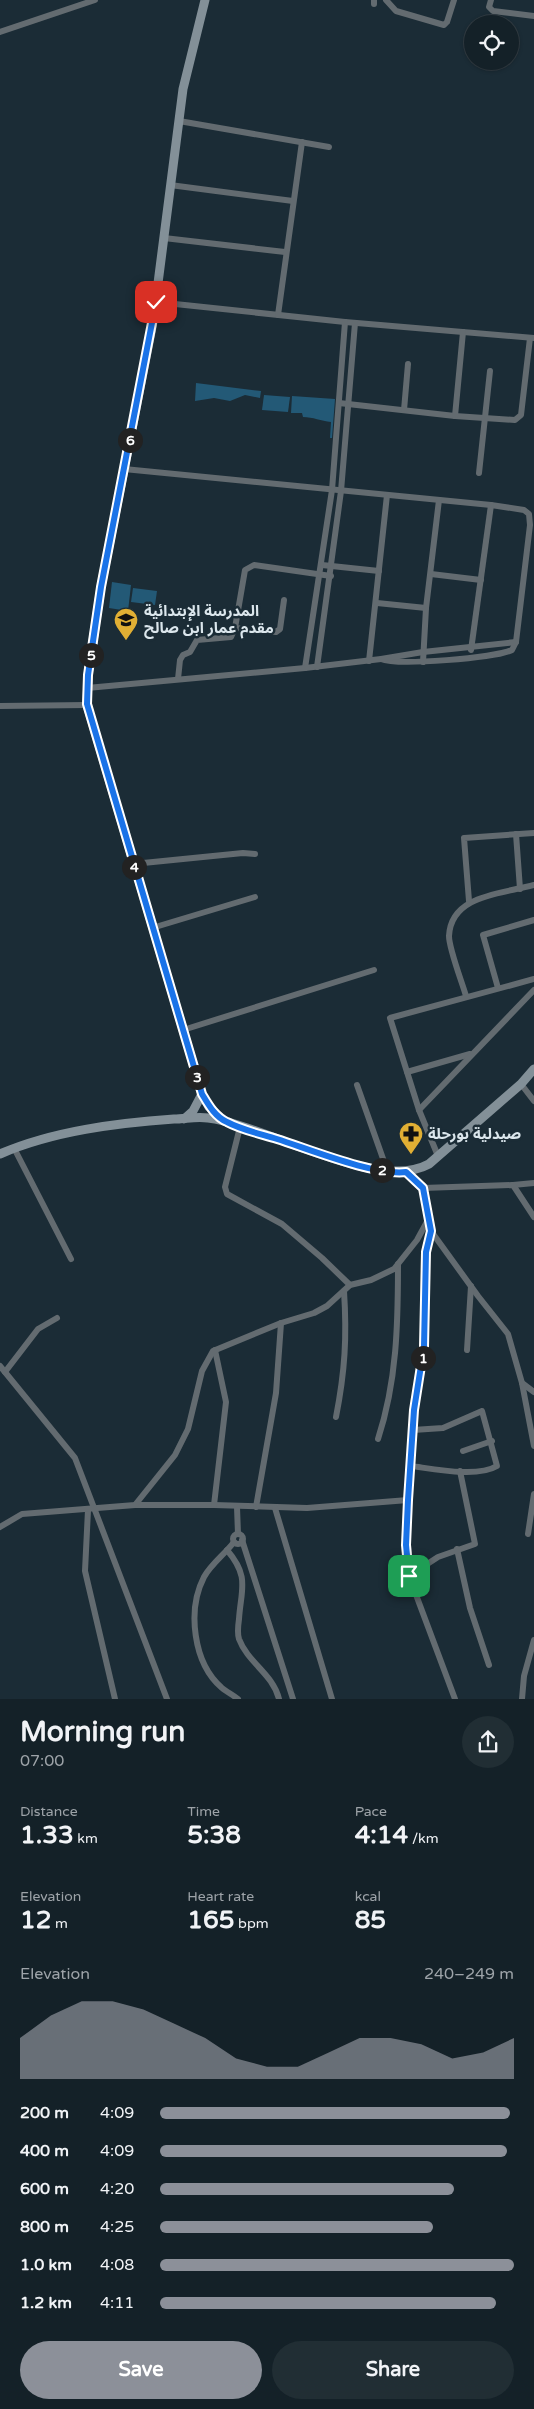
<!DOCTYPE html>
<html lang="en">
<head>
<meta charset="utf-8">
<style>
  :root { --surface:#142128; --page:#212e34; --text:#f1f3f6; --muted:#9da3a8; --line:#333e45; --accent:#8c9099 }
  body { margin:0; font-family:"Varela Round","Noto Sans Arabic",sans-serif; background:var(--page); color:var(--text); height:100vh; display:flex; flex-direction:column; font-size:19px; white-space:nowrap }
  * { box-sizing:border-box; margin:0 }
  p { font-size:16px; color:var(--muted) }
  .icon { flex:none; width:28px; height:28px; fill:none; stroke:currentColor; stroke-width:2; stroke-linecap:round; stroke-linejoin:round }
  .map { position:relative; height:1699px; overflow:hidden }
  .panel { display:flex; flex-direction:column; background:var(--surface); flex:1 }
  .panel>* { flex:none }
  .tools { position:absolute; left:464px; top:15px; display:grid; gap:10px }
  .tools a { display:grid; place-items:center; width:55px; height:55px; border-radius:50%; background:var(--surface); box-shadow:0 1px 4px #0004,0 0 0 1px var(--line); font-size:25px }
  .pin { position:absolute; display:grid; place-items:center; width:42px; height:42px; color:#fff; margin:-21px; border-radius:10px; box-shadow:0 2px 8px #0006 }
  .km { position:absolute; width:25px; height:25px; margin:-12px; border-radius:50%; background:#222; color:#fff; font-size:14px; line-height:25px; text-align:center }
  .round { display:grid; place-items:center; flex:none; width:52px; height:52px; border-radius:26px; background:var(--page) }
  .summary { display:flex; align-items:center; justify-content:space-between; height:85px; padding:0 20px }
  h1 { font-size:28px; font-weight:800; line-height:38px }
  .metrics { display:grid; grid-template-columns:repeat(3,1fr); gap:8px; height:85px; padding:5px 20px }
  .metrics div { display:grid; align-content:center }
  .metrics b { font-size:25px; font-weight:800 }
  .metrics small { font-size:14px; font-weight:400 }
  .metrics p { font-size:14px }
  .chart { height:140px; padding:10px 20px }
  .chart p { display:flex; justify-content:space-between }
  .chart svg { width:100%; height:90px; margin-top:5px; fill:var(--accent); opacity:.7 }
  .button { display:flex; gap:10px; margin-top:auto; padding:10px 20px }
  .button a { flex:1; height:58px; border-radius:30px; background:var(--accent); color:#fff; font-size:20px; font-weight:800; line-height:58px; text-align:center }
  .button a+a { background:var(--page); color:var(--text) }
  ul { padding:0 20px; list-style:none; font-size:16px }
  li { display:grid; grid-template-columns:80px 60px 1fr; align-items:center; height:38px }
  li i { height:12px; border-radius:6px; background:var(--accent) }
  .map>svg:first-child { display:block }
</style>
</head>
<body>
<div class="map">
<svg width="534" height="1699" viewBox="0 0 534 1699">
  <rect width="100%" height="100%" fill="#1b2c36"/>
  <g fill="#235976">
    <path d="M196,383l65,8 -1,7 -15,-3 -15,6 -16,-3 -19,3z"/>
    <path d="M264,395l26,2 -2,15 -26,-2z"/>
    <path d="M292,396l43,3 -3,39h-2l1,-16c-10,-1 -18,-5 -28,-5l-1,-4h-11z"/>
    <path d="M112,582l19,3 -3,26 -19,-3z"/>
    <path d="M133,588l24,3 -2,14 -24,-3z"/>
  </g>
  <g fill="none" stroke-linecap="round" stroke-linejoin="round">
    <g stroke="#636b70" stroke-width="6">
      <path d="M386,0l10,11 48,14 3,-3 7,-22"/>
      <path d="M491,0l-2,7 4,4 41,5"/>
      <path d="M374,4v-4"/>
      <path d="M0,32l95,-32"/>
      <path d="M179,121l150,26"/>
      <path d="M170,185l123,16"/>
      <path d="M164,238l121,14"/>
      <path d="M156,302l189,20 189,16"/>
      <path d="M278,315l24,-173"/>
      <path d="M339,403l116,13 60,4 6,-5 9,-77"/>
      <path d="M404,410l4,-46"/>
      <path d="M455,416l8,-84"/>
      <path d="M124,469l367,36 33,5 5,4 1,11 -14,117 -4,8c-16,8 -115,16 -131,9"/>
      <path d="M479,473l11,-102"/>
      <path d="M322,565l57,6"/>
      <path d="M431,574l50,6"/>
      <path d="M377,603l49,5"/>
      <path d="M235,628l41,4 4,-3 4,-29"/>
      <path d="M471,650l20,-145"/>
      <path d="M369,661l18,-166"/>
      <path d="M423,662l3,-54 13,-108"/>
      <path d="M317,667l24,-176 14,-168"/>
      <path d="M305,668l27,-178 13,-168"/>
      <path d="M178,679l2,-19 3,-5 7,-3 7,-12 34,-3 4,-9 10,-58 9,-5 77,11"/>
      <path d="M87,688l218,-20 76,-9 42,-7 93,-10"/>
      <path d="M0,706l87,-1"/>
      <path d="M516,834l4,55"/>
      <path d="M133,864l110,-11 12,1"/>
      <path d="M469,901l-5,-63 70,-5"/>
      <path d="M152,928l103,-31"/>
      <path d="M498,988l-15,-53 51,-15"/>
      <path d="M466,996c-4,-14 -17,-47 -17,-60 2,-42 54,-42 85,-51"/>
      <path d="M183,1030l191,-60"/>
      <path d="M407,1072l63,-18"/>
      <path d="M521,1084l13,17"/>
      <path d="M357,1085l30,85"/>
      <path d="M419,1110l115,-120"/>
      <path d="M240,1127l-15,60 2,7 55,30 40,34 28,27"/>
      <path d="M14,1148l57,111"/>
      <path d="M438,1156l-19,-46 -29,-92 144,-39"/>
      <path d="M406,1172l17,16 8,43 47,65 30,38 14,49 12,9"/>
      <path d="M513,1185l21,-2"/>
      <path d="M423,1188l90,-3 21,32"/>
      <path d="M431,1231l-5,21 -2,95 -10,63 -8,135 3,31 46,123"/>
      <path d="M467,1350l4,-64"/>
      <path d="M0,1366l75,92 92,241"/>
      <path d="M5,1372l33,-43 19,-11"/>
      <path d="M522,1383l12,63"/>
      <path d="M336,1417c9,-46 11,-80 8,-126"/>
      <path d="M378,1439c19,-58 20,-116 20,-175"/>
      <path d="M463,1451l29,-10"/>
      <path d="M411,1466c23,3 66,12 86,0l-15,-55 -39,17 -30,2"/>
      <path d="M135,1505h79l93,3 101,-8"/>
      <path d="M214,1505l12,-103 -11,-52"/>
      <path d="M237,1507l1,27"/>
      <path d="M256,1507l20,-114 5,-70"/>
      <path d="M275,1508l57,191"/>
      <path d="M88,1510l-3,61 30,128"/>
      <path d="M0,1527l22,-13 113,-9 40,-50 13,-26 14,-58 11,-20 68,-28 33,-10 13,-7 23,-21 21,-5 23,-11 23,-29 12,-22"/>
      <path d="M528,1534l6,-40"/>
      <circle cx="238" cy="1539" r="5"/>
      <path d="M242,1540l51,159"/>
      <path d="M234,1542c-9,12 -23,22 -30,35 -17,33 -11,86 18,111 5,4 11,7 16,11"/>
      <path d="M457,1549l13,59 19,57"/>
      <path d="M227,1550c23,27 14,39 12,69 -1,7 -2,14 0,20 9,24 34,35 40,60"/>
      <path d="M409,1576l29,-19 37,-13 -15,-73"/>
      <path d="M522,1699l2,-23 10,-36"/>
    </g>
    <g stroke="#839098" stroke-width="9">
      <path d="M205,0l-22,89 -30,233 -52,265 -13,88 -1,30 115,389 7,13 17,15"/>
      <path d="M184,1119l9,-8 9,-17"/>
      <path d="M0,1154c53,-23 117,-31 174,-35 11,0 23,-3 34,-1 57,7 169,75 221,46l92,-80 13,-15"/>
    </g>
  </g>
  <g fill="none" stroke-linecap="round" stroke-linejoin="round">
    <defs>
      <path id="route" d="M156,302l-55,285 -13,88 -1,29 115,390c6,10 13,23 25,28 15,8 34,12 50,17 32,10 98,37 129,33l17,16 8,43 -5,21 -2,95 -10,63 -6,90 -2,45 3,31"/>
    </defs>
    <use href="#route" stroke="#fff" stroke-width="10"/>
    <use href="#route" stroke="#1a73e8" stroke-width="6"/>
  </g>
  <defs>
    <symbol id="school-pin" viewBox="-11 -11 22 30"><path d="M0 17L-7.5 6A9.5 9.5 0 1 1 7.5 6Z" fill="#e1af34" stroke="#1b2c36"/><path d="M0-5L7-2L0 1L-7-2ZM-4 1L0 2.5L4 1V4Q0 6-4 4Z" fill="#111"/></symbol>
    <symbol id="pharmacy-pin" viewBox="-11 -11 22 30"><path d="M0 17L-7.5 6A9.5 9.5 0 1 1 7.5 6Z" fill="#e1af34" stroke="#1b2c36"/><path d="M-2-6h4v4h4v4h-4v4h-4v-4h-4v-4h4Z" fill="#111"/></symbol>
  </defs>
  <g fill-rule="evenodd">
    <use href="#school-pin" x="112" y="606" width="28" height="38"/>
    <use href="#pharmacy-pin" x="397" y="1120" width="28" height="38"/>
  </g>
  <g text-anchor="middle" stroke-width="5" stroke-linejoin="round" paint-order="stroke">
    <g font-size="15" font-weight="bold" fill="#dbe6ec" stroke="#1b2c36" text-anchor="start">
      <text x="144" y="616">المدرسة الإبتدائية<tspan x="144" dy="17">مقدم عمار ابن صالح</tspan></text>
      <text x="428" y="1139">صيدلية بورحلة</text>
    </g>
  </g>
</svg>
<div class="tools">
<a><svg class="icon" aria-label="locate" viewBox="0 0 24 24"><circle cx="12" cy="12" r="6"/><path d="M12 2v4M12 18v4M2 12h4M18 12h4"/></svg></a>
</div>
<div class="pin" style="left:409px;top:1576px;background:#1e9e55"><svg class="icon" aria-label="arrive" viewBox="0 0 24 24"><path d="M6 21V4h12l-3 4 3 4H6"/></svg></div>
<div class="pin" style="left:156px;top:302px;background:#d93025"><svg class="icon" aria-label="check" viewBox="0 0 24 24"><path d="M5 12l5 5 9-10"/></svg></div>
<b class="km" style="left:423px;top:1358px">1</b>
<b class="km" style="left:382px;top:1170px">2</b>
<b class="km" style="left:197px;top:1077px">3</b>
<b class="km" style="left:134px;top:867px">4</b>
<b class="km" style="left:91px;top:655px">5</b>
<b class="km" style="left:130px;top:440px">6</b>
</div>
<section class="panel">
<div class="summary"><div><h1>Morning run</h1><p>07:00</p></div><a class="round"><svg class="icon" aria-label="share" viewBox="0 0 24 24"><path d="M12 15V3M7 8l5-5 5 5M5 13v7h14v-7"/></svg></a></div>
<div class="metrics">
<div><p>Distance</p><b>1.33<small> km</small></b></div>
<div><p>Time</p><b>5:38</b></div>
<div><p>Pace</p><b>4:14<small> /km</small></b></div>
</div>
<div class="metrics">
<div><p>Elevation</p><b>12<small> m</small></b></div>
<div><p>Heart rate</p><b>165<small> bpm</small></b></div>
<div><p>kcal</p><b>85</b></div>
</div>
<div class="chart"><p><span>Elevation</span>240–249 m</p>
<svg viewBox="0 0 160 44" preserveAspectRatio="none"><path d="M0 44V24L10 13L20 6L30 6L40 10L50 17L60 24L70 34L80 38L90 38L100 31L110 24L120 24L130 27L140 34L150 31L160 24V44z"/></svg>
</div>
<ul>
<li><b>200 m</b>4:09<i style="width:99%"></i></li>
<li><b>400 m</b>4:09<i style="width:98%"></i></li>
<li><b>600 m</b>4:20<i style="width:83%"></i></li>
<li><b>800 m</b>4:25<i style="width:77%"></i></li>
<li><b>1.0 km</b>4:08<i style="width:100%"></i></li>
<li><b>1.2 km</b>4:11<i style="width:95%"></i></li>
</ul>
<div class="button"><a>Save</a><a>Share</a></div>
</section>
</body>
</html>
